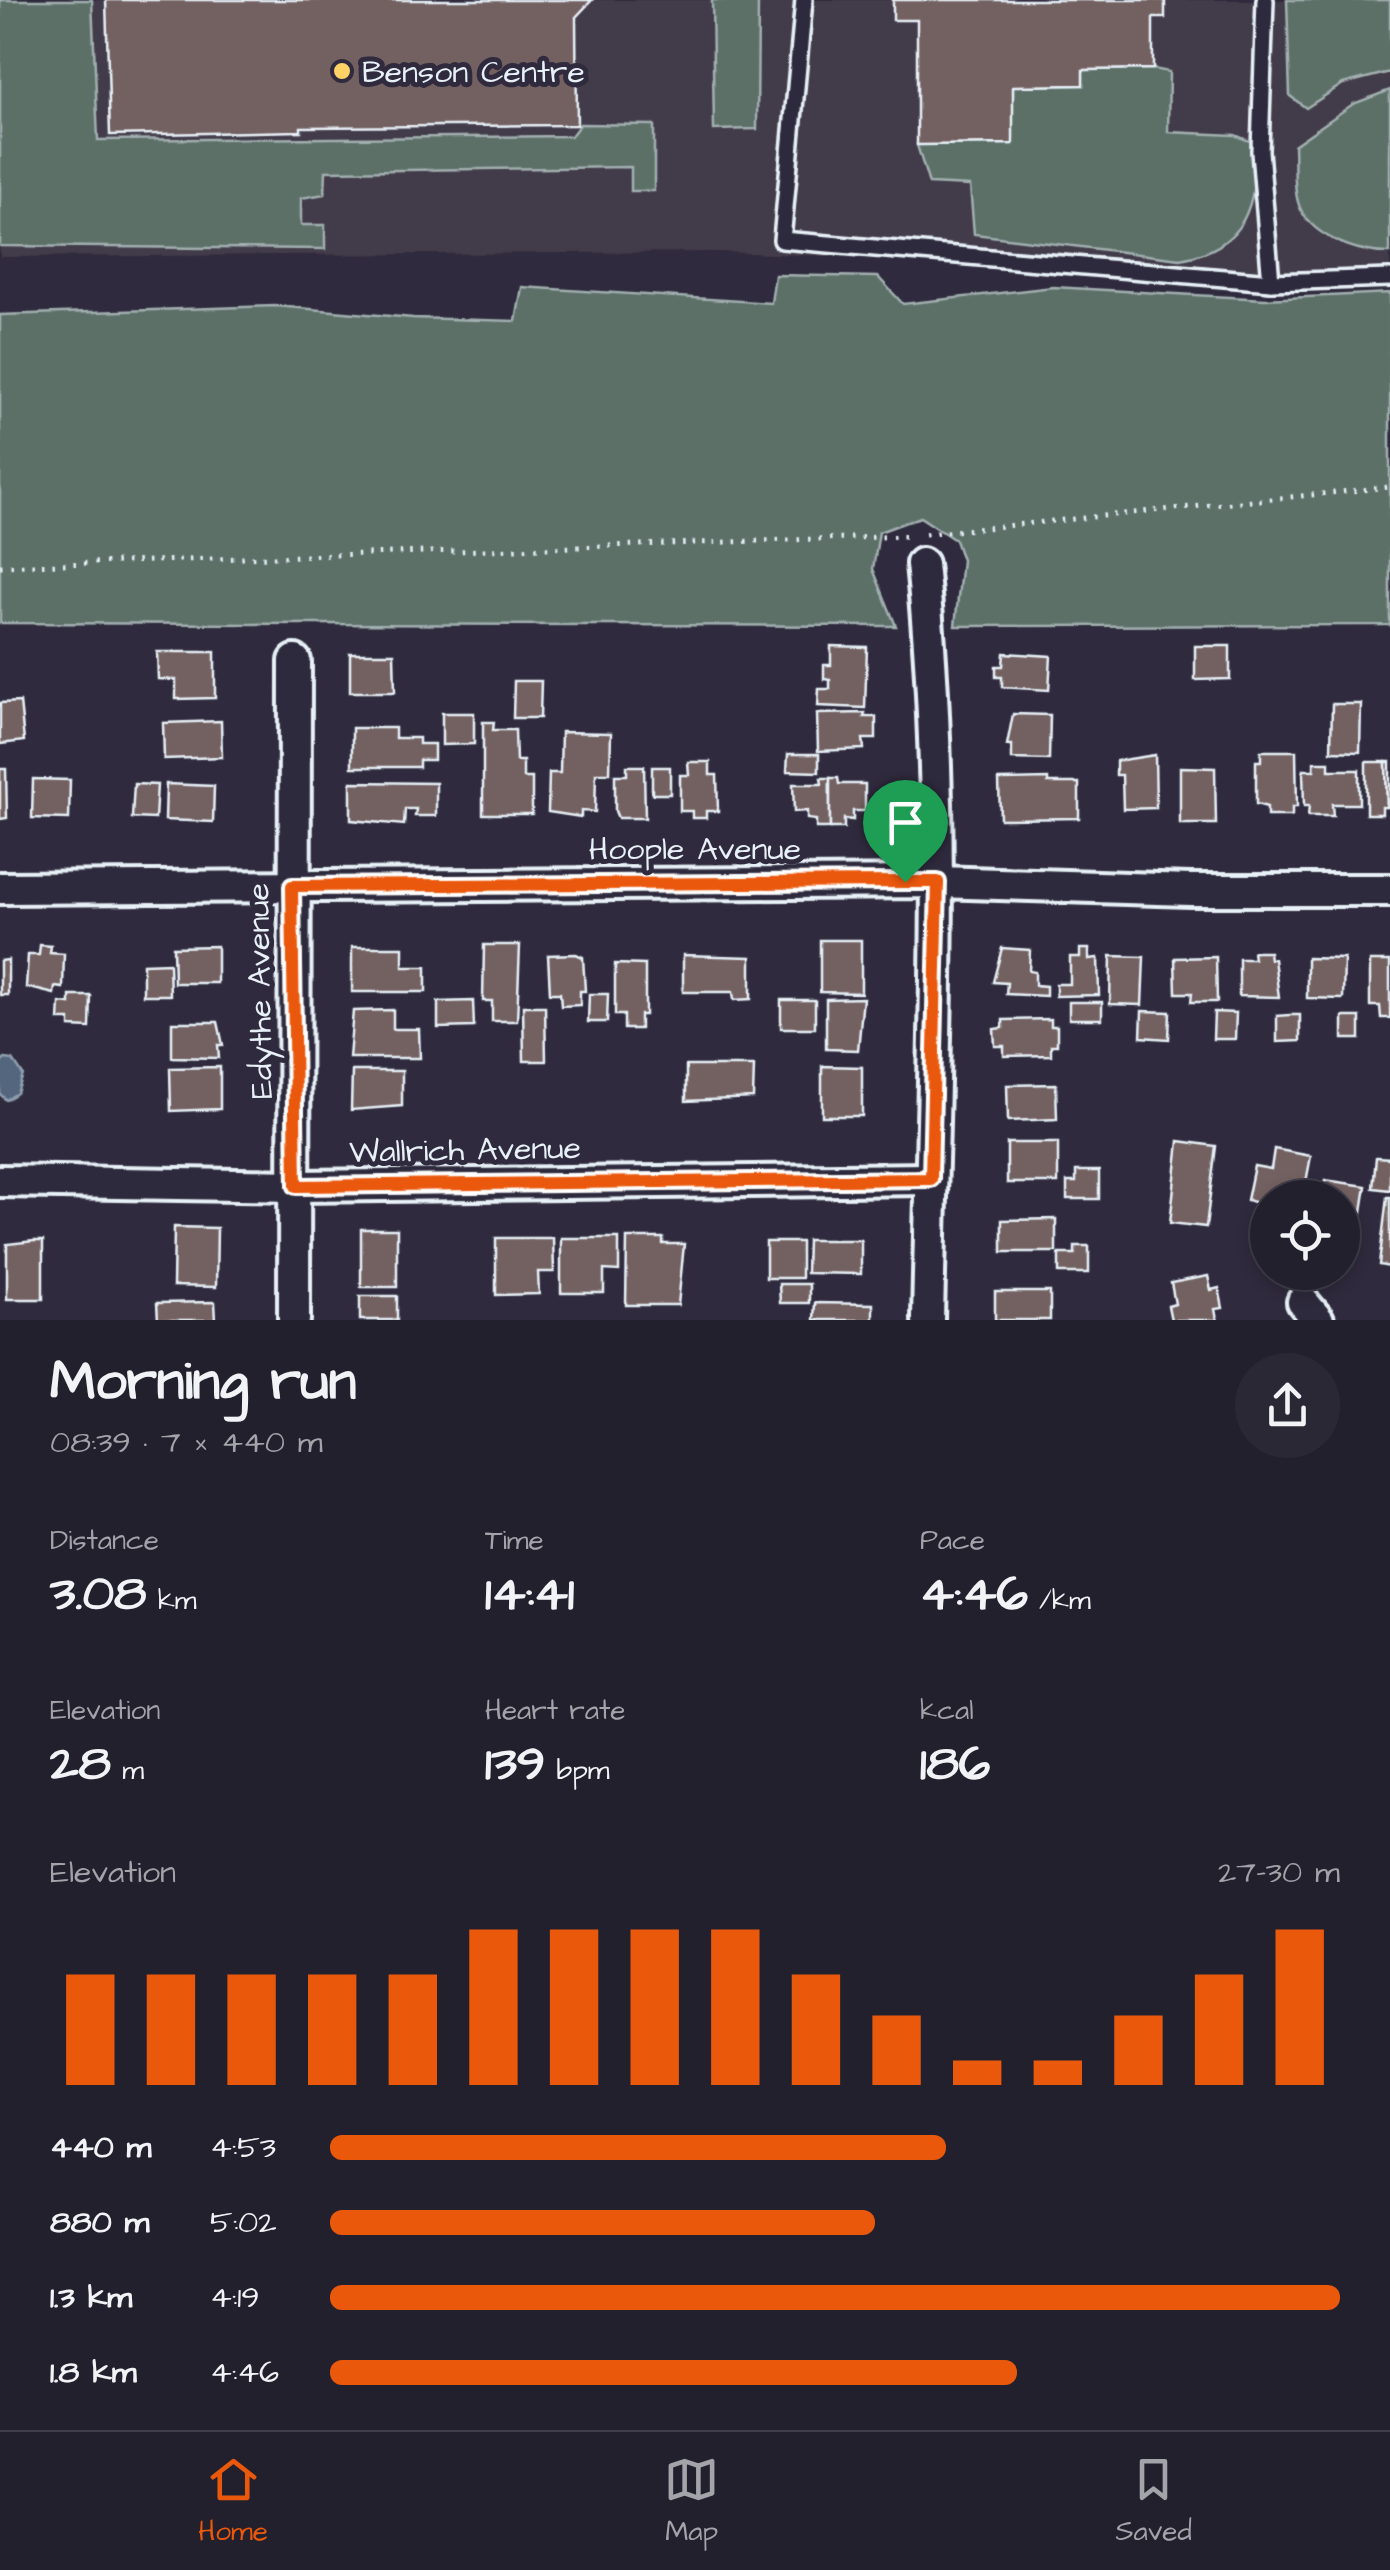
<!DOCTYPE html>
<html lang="en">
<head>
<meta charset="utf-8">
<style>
  :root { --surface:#23202e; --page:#2b2836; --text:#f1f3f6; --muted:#a3a3aa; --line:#403e4a; --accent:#ea580c }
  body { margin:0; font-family:"Architects Daughter",sans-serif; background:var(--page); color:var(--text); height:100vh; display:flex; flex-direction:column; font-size:38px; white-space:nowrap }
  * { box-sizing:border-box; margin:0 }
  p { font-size:32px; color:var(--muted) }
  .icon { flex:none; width:55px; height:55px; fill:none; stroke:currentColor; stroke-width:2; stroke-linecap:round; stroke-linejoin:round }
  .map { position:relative; height:1320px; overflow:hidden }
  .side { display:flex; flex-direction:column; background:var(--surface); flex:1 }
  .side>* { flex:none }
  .buttons { position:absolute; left:1250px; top:1180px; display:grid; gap:20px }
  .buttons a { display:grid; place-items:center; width:110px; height:110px; border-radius:50%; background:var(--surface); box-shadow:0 5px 15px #0003,0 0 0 2px var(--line); font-size:50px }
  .pin { position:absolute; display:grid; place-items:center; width:85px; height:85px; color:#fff; margin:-102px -42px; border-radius:50% 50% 50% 0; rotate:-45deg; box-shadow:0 0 10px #0007 }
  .pin .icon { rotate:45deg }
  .round { display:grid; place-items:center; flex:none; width:105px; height:105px; border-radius:52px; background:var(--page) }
  .head { display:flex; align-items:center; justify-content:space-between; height:170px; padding:0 50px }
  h1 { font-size:55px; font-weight:700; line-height:75px }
  .stats { display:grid; grid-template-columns:repeat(3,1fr); gap:15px; height:170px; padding:10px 50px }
  .stats div { display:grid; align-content:center }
  .stats b { font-size:50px; font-weight:700 }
  .stats small { font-size:28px; font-weight:400 }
  .stats p { font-size:28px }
  .chart { height:280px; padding:20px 50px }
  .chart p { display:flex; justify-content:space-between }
  .chart svg { width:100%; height:180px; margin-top:10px; stroke:var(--accent); stroke-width:6 }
  ul { padding:0 50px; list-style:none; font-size:32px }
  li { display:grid; grid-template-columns:160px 120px 1fr; align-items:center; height:75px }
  li i { height:25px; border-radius:12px; background:var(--accent) }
  .menu { display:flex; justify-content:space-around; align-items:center; height:140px; border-top:2px solid var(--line); background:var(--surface); font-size:28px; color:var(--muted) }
  .menu a { display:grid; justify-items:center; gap:5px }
  .menu .on { color:var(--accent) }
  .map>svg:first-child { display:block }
</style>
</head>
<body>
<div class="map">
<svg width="1390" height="1320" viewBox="0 0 1390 1320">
  <rect width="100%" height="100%" fill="#2f2a3d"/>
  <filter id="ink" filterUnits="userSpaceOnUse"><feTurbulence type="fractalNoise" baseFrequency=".01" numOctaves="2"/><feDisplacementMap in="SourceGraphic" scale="20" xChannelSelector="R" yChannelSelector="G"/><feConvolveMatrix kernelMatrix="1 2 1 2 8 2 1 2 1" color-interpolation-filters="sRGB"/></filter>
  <g filter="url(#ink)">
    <path fill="#433a48" d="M0,0h1390v276l-671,-24 -719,5z"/>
    <g fill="#5c6f68" stroke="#a2b0b0" stroke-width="2.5">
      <path d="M0,0h92l6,140 473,-4 9,-12 74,1v66h-23v-24l-305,4 -1,23 -24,4v27h24v24l-325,-3z"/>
      <path d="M712,0h46l-1,129 -43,1z"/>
      <path d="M1287,0h103v72l-47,12 -37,24 -16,-12z"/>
      <path d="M1153,69l16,3 -1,60 67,3 22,9c0,59 -11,105 -77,115l-206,-25 -4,-48 -41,-2 -12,-39 95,-1 1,-58 70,-1v-15z"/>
      <path d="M1390,90v163c-31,1 -83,-17 -92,-51 -5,-17 -3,-39 -4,-57l59,-41z"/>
      <path d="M775,275l103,2 25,27 150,-17 212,12 125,-6v332l-435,1 7,-66 -7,-20 -35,-23 -41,15 -6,37 23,57 -896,-3v-308l276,-9 137,12 103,3 6,-34 249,16z"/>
    </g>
    <path fill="#53667e" stroke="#8f9eaf" stroke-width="2.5" d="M5,1059l8,1 10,15 -6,18 -11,7 -6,-6v-30z"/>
    <g fill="#736160" stroke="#e8f1f8" stroke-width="2.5">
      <path d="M106,0h486l-16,17 1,108 -276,2v4l-191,4z"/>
      <path d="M893,0h272v18h-12v51l-70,1v15l-70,1v58l-96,1v-125h-24z"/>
      <path d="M831,646l36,1 -2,61 -47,-2 1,-17h11v-9l-6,-1v-14h7z"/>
      <path d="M1195,646h35v33l-35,1z"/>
      <path d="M157,652h58v46l-39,1v-19l-18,-1z"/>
      <path d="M350,653h44l1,39h-45z"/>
      <path d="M1004,653l47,3 -2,34 -47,-3v-10h-6v-11h7z"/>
      <path d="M514,681h27l-1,37h-27z"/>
      <path d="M20,702l4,39 -24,3v-41z"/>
      <path d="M1332,704h29l-1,48 -29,-1z"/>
      <path d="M442,713h32v31l-32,1z"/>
      <path d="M865,713l-1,4h12v22h-13l1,10 -46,2 -1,-37z"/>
      <path d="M1013,714l37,1 -1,45 -37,-1v-14h-5z"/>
      <path d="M221,721l1,36 -58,2 -1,-36z"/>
      <path d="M483,722h11l-1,8h22l1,31h7v17h9v36h-49z"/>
      <path d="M352,728h43v10h24v6h15v16h-15v7h-67z"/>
      <path d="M561,732l50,1 -1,40h-14l-1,39 -14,-1v6l-33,-5 1,-39h11z"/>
      <path d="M1261,751h35l1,56h-5v9h-25v-9l-11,-3v-43h5z"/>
      <path d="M788,754h31v18l-32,-1z"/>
      <path d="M1155,755l1,53 -33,1 -1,-34h-6v-14z"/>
      <path d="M688,762h22v13h7l1,36h-12v7h-14v-7h-12v-36h9z"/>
      <path d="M1314,762h15v8h30v34h-27l1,12h-25l1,-10h-5l-1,-36h11z"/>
      <path d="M1366,762h20l1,45h-5v7h-16z"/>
      <path d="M1386,762h4v44l-3,1z"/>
      <path d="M627,766h17l1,52h-27l-3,-7v-36h12z"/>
      <rect x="652" y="767" width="18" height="27"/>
      <path d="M1180,767l35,1 1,56h-36z"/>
      <path d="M0,769h6l1,49 -7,1z"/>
      <path d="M821,778h9v50h-14v-8l-9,-1v-8l-13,1 -1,-28h29z"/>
      <path d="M830,778h8l1,6h26v27h-12v9l-9,-1v9h-14z"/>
      <path d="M33,779l37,1 -1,39 -37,-1z"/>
      <path d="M1048,779v4h31v35l-79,1 -1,-39z"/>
      <path d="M351,782l85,1v33h-21l1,-7h-11l-1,16 -53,-5z"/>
      <path d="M134,784l23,1 -2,34 -23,-1z"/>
      <path d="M166,784l48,2 -1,36 -48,-2z"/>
      <path d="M820,940h41v53l-41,-1z"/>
      <path d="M40,945l11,1 -1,7 14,1 -1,34 -8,-1 -1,7 -28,-7 2,-32h11z"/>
      <path d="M484,945h36l-3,76h-25v-20h-9z"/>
      <path d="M217,946v37h-43l-1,-36z"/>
      <path d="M352,947h51v20h23v25h-74z"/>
      <path d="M1002,948l28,2 -1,21 6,1v13l11,1v10l-40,-2 1,-11 -14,-1z"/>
      <path d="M1080,949h9v10l9,-1 1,37 -43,1v-12h14v-27h10z"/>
      <path d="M1253,952h16l1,7h4l5,38 -40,-1v-37h15z"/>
      <path d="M576,954l7,3 2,34h-5v14l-19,1 -1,-13h-10l-2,-38z"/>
      <path d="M683,955l68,2v42l-17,1 -1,-8h-50z"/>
      <path d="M1111,956l33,1 -2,48 -32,-1z"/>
      <path d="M1216,957l1,45h-26l1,-9h-16l-1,-35z"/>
      <path d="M1307,958l37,1 -1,40 -36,-1z"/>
      <path d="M8,960v35h-8v-34z"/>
      <path d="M1370,961h20v57h-9l-1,-12h-10z"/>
      <path d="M169,963l1,32h-27v-31z"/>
      <path d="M615,964l30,1v50h-5v14h-16v-14h-9z"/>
      <path d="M589,994h19l-1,28h-19z"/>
      <path d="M70,996h21l-1,32 -20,-1v-7h-11l1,-17 10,1z"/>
      <path d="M863,998l-5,52 -32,-1v-50z"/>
      <rect x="781" y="1000" width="34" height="28"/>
      <path d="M473,1001l1,26 -36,1v-26z"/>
      <rect x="1069" y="1002" width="33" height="17"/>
      <path d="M523,1006h22l1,55h-22z"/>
      <path d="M393,1010v19h26l1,29h-71l4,-47z"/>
      <path d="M1142,1011l28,1 -1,27 -28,-2z"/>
      <path d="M1214,1012l22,1 -1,26h-22z"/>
      <path d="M1290,1015h10v26l-23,1v-26z"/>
      <rect x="1343" y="1017" width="17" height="22"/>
      <path d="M1051,1019v7h6v19h-6v10l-47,1v-10h-9l-1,-17 9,-1v-8z"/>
      <path d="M172,1022h46l5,23h-5l1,13 -47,-1z"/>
      <path d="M686,1066h68l-1,32 -67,3z"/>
      <path d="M822,1066l40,1v49h-40z"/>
      <path d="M220,1067v42l-49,2 -1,-43z"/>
      <path d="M352,1071h50v35l-51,4z"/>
      <path d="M1056,1084l1,35 -49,2 -1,-36z"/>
      <path d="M1179,1141l37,5 -10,81 -36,-4z"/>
      <rect x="1007" y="1143" width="51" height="40"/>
      <path d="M1274,1149l37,7 -8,42h-35v9l-21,-7 7,-34 17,3z"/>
      <path d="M1376,1157l14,1v32l-17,-2z"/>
      <path d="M1076,1171h23v28h-32v-17h9z"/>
      <path d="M1325,1180l41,6 -8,51 -16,-2v-37h-20z"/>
      <path d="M1387,1197h3v70l-11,-2z"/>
      <path d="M1056,1219v33h-54v-32z"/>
      <path d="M174,1227l43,1 -1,59 -43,-1z"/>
      <rect x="361" y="1229" width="36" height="58"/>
      <path d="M496,1238h57l1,34h-16l1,22 -43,1z"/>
      <path d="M561,1238h58v33l-15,-1v23h-43z"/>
      <path d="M627,1238h36v6h21l-6,61h-52z"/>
      <path d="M807,1240h54v34l-55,-1z"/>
      <path d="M34,1241h9v58h-36v-55z"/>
      <rect x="766" y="1242" width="35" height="36"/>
      <path d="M1075,1246h14v27h-30v-19h16z"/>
      <path d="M1208,1276l3,14 8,-2 4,20 -8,1 2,11h-46l-3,-14 7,-2 -4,-21z"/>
      <path d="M779,1284h30v19h-29z"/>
      <rect x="995" y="1292" width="55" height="28"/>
      <rect x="360" y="1296" width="37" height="24"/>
      <path d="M215,1302l1,18h-58l-1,-17z"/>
      <path d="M815,1303l58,1v16h-59z"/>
    </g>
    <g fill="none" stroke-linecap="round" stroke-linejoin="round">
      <defs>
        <g id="service">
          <path d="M804,0l-22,240 489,42 -11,-131 5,-151"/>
          <path d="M1271,282l119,-4"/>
        </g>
        <g id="minor">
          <path d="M922,564c26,251 11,504 6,756"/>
          <path d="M0,888l938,-6 252,8h200"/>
          <path d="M0,1181l296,5 635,-7"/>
          <path d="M1303,1302l15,18"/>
          <path d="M294,1320l1,-659"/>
        </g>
      </defs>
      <use href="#service" stroke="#e8f1f8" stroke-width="22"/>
      <use href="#minor" stroke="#e8f1f8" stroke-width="38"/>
      <g stroke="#e8f1f8" stroke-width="5" stroke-dasharray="2.5 8" stroke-linecap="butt">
        <path d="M925,534l465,-47"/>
        <path d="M0,566l910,-30"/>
      </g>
      <use href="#service" stroke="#2f2a3d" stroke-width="15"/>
      <use href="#minor" stroke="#2f2a3d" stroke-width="30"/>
    </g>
  </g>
  <g fill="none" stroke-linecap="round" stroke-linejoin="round" filter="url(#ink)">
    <defs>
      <path id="route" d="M905,882h33l-7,297 -635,7 -4,-300z"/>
    </defs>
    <use href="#route" stroke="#fff" stroke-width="20"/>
    <use href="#route" stroke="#ea580c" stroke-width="12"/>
  </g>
  <circle fill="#ffd166" stroke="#2f2a3d" stroke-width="4" cx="342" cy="71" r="10"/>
  <g text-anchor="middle" stroke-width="10" stroke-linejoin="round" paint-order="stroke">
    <g font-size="32" fill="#e8f1f8" stroke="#2f2a3d" text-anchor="start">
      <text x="362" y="82">Benson Centre</text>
    </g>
    <g font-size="32" fill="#e8f1f8" stroke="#2f2a3d">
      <text x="695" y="859">Hoople Avenue</text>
      <text transform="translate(259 991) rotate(-91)" y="11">Edythe Avenue</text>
      <text transform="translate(465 1149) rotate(-1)" y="11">Wallrich Avenue</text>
    </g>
  </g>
</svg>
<div class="buttons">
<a><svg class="icon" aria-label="locate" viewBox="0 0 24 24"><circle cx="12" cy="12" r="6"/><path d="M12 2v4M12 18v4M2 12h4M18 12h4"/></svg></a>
</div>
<div class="pin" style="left:905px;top:882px;background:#1e9e55"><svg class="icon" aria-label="arrive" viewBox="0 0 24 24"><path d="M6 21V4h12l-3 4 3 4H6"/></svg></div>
</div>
<section class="side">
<div class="head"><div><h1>Morning run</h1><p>08:39 · 7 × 440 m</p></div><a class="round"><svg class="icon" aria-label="share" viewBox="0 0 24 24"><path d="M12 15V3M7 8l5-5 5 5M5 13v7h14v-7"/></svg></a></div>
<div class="stats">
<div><p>Distance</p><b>3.08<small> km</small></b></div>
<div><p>Time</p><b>14:41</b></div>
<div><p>Pace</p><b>4:46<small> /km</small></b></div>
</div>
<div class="stats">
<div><p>Elevation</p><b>28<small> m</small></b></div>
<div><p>Heart rate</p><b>139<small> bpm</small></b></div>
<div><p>kcal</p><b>186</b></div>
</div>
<div class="chart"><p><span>Elevation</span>27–30 m</p>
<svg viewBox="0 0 160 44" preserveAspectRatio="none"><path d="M5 44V17M15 44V17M25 44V17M35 44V17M45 44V17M55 44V6M65 44V6M75 44V6M85 44V6M95 44V17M105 44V27M115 44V38M125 44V38M135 44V27M145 44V17M155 44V6"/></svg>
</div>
<ul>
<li><b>440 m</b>4:53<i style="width:61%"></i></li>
<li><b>880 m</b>5:02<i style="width:54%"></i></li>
<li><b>1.3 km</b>4:19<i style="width:100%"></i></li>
<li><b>1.8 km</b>4:46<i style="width:68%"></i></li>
</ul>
</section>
<nav class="menu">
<a class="on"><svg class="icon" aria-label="home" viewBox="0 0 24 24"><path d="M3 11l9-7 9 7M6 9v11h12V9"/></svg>Home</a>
<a><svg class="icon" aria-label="map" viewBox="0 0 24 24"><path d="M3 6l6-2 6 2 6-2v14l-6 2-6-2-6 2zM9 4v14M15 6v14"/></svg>Map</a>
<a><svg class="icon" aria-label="saved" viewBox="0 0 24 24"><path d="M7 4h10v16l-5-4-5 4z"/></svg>Saved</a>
</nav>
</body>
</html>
